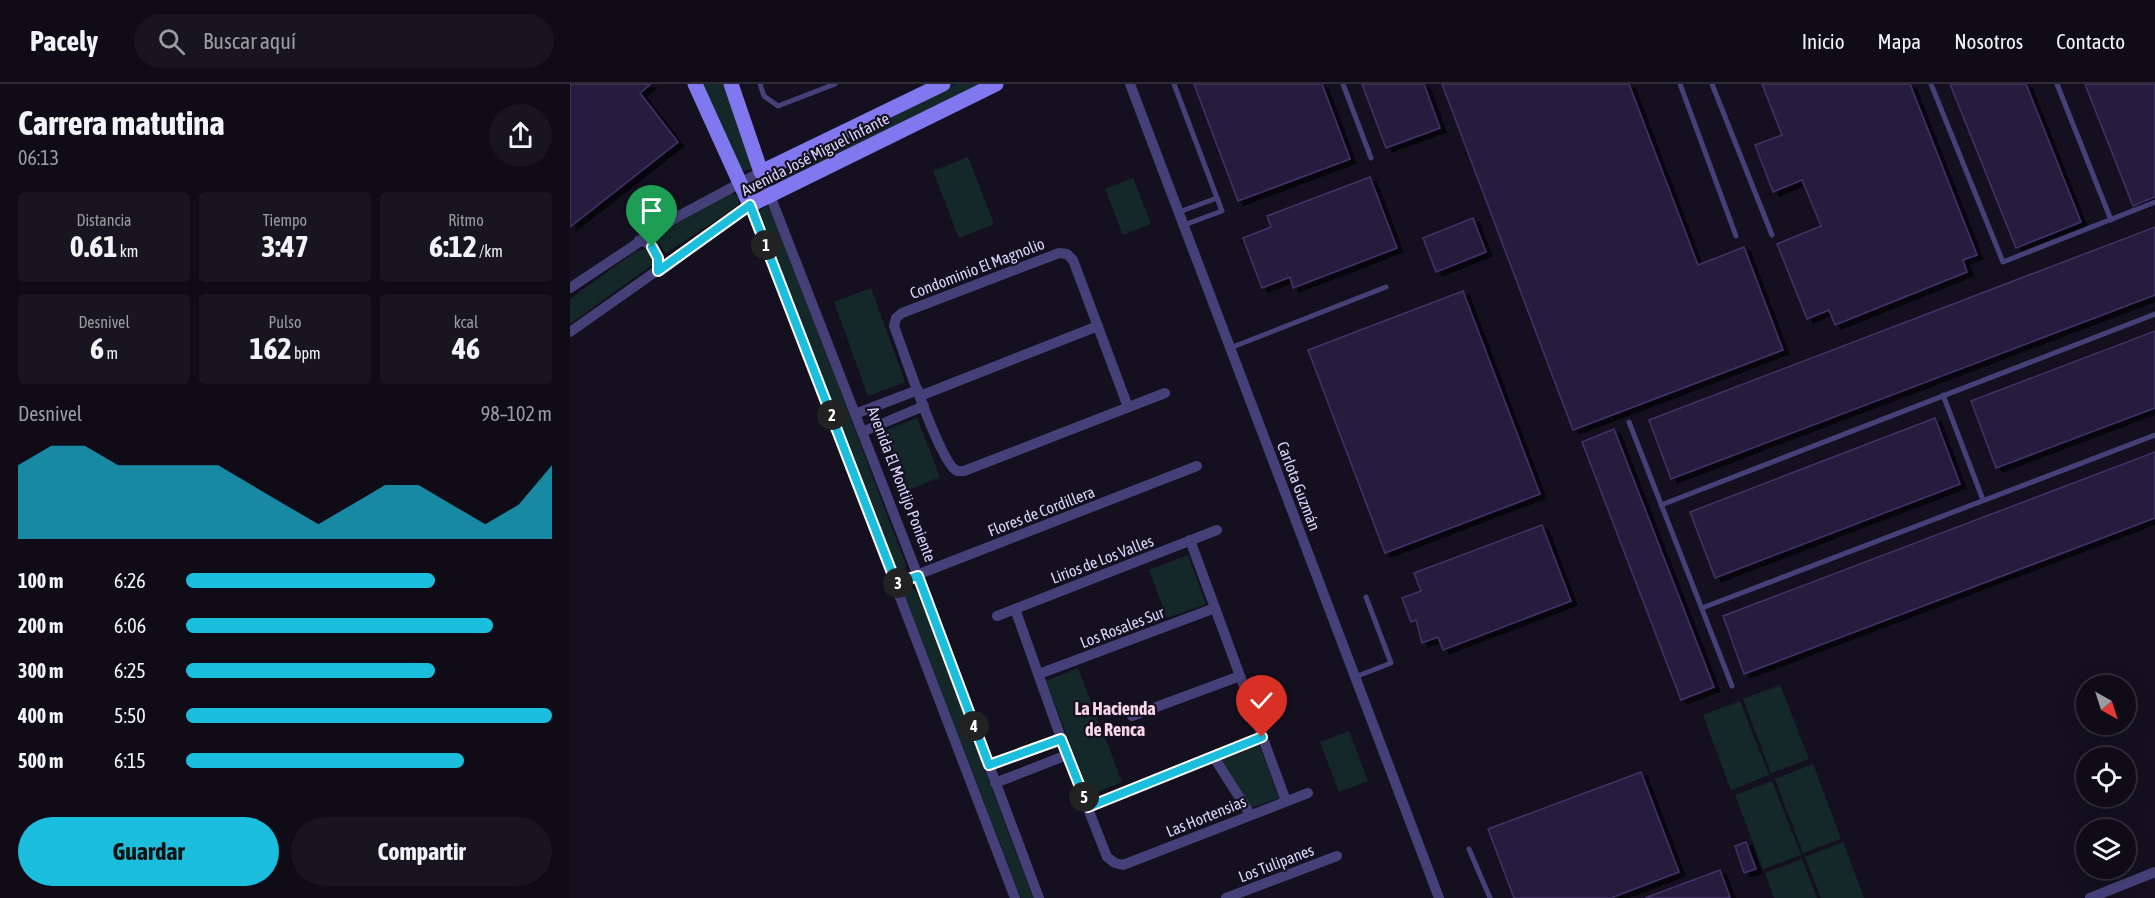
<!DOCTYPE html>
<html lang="es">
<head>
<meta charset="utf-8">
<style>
  :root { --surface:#0f0c18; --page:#181521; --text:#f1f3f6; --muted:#9b9ba2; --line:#2f2c37; --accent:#1cbede }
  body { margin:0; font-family:"Asap Condensed",sans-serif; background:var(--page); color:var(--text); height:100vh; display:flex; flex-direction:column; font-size:22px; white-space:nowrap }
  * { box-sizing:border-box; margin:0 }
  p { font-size:20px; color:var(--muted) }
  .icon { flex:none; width:33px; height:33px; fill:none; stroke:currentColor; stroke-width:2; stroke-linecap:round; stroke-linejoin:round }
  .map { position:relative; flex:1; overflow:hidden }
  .sheet { display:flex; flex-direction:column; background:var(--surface); width:570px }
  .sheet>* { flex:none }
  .needle { width:39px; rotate:141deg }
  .buttons { position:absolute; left:1506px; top:591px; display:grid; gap:12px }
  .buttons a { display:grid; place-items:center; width:60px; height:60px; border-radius:50%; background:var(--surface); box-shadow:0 6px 24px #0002,0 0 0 2px var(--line); font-size:30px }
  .pin { position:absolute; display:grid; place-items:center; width:51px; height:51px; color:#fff; margin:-62px -26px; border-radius:50% 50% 50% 0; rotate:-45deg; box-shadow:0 0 6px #0007 }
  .pin .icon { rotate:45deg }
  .km { position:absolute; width:30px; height:30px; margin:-15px; border-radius:50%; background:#222; color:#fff; font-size:16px; line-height:30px; text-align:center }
  .round { display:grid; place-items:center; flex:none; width:63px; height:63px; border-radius:32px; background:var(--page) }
  .headline { display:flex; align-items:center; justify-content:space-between; height:102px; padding:0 18px }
  h1 { font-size:33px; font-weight:700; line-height:45px }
  .stats { display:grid; grid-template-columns:repeat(3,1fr); gap:9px; height:102px; padding:6px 18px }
  .stats div { display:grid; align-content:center; border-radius:6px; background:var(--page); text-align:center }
  .stats b { font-size:30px; font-weight:700 }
  .stats small { font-size:16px; font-weight:400 }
  .stats p { font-size:16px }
  .chart { height:168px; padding:12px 18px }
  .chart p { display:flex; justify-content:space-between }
  .chart svg { width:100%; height:108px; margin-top:6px; fill:var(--accent); opacity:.7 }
  .button { display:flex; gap:12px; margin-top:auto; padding:12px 18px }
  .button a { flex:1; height:69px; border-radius:36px; background:var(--accent); color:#111; font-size:24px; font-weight:700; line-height:69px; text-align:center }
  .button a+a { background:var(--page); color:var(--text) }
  ul { padding:0 18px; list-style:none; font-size:20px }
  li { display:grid; grid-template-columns:96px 72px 1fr; align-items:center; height:45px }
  li i { height:15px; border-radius:8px; background:var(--accent) }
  header { display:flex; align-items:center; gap:36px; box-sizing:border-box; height:84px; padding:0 30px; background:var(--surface); border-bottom:2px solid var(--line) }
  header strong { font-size:28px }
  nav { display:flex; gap:33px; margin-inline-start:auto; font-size:21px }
  .search { width:420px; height:54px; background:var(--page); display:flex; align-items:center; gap:15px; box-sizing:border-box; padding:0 21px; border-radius:33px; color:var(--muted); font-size:22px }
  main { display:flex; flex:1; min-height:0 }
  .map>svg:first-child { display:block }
</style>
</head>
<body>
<header>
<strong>Pacely</strong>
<div class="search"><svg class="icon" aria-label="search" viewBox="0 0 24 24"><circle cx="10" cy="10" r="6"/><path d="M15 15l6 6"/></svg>Buscar aquí</div>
<nav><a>Inicio</a><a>Mapa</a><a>Nosotros</a><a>Contacto</a></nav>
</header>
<main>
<section class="sheet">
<div class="headline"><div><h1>Carrera matutina</h1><p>06:13</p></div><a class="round"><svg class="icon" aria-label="share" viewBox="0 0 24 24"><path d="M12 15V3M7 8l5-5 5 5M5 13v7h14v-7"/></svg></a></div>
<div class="stats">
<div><p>Distancia</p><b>0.61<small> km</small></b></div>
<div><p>Tiempo</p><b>3:47</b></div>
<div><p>Ritmo</p><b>6:12<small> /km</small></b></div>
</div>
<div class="stats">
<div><p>Desnivel</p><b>6<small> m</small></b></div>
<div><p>Pulso</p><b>162<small> bpm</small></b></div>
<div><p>kcal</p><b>46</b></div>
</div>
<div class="chart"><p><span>Desnivel</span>98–102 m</p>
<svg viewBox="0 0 160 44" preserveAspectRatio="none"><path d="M0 44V14L10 6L20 6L30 14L40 14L50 14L60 14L70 22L80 30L90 38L100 30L110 22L120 22L130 30L140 38L150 30L160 14V44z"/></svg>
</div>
<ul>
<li><b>100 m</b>6:26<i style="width:68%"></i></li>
<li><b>200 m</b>6:06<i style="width:84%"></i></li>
<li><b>300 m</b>6:25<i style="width:68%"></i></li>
<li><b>400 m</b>5:50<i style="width:100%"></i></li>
<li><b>500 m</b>6:15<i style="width:76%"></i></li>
</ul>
<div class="button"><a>Guardar</a><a>Compartir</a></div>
</section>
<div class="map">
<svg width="1585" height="814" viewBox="0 0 1585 814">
  <defs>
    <filter id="shadow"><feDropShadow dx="6" dy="4" stdDeviation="0" flood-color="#0009"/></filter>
  </defs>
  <rect width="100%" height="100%" fill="#141020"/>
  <g fill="#142829">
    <path d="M131,0h22l30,82 -2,4h-9z"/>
    <path d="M386,0h28l-203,98 -6,-2 -2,-5 3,-5z"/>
    <path d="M398,73l26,67 -35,14 -26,-67z"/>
    <path d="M563,94l18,46 -28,11 -18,-46z"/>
    <path d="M159,108l10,5 -1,9 -72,47 -12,-16z"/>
    <path d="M197,121l8,13 131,347 -3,9 -6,-3 -138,-359z"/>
    <path d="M75,165l5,1 4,10 -2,5 -82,59v-25l66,-48z"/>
    <path d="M301,204l34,94 -37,14 -34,-94z"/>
    <path d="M347,334l23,59 -36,15 -23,-60z"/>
    <path d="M618,471l18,49 -39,14 -18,-48z"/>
    <path d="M340,505h4l5,7 114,302h-12l-116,-302 1,-5z"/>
    <path d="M508,584l44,114 -32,13 -44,-114z"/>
    <path d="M1210,601l29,74 -38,14 -28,-74z"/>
    <path d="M1170,617l29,74 -38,15 -28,-75z"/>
    <path d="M779,647l19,50 -29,11 -19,-50z"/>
    <path d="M689,660l20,54 -28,10 -31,-49z"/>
    <path d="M1243,680l28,75 -38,14 -28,-74z"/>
    <path d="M1202,697l29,74 -38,14 -28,-74z"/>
    <path d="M1273,758l21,56h-43l-16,-41z"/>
    <path d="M1232,775l15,39h-43l-9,-25z"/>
  </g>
  <g fill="#271e3e" stroke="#413367" stroke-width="1.5" filter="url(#shadow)">
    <path d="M0,0h81l-11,9 38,49 -108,85z"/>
    <path d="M624,0h128l28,75 -112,42z"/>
    <path d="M792,0h62l16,44 -54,20z"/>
    <path d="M872,0h187l69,181 46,-18 39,103 -210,80z"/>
    <path d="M1192,0h148l67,171 -14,5 4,12 -132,53 -6,-15 -22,9 -30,-75 44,-18 -19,-46 -29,12 -18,-47 27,-10z"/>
    <path d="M1380,0h76l55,138 -65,26z"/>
    <path d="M1515,0h70v113l-22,9z"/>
    <path d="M800,93l27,71 -104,40 -3,-11 -28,11 -19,-50 28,-11 -4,-11z"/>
    <path d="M903,134l13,34 -50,20 -13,-34z"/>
    <path d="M1585,143v68l-484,184 -22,-59z"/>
    <path d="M893,207l77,203 -155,59 -77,-203z"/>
    <path d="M1585,247v77l-159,60 -25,-67z"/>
    <path d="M1365,334l25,66 -245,94 -25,-66z"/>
    <path d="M1044,345l100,258 -33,13 -99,-258z"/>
    <path d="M1585,368v66l-411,156 -21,-58z"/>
    <path d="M972,441l29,76 -128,49 -5,-13 -16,6 -6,-23 -5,2 -9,-24 19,-7 -7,-18z"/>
    <path d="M1071,688l38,100 -68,26h-97l-26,-69z"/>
    <path d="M1176,758l10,27 -12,4 -9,-27z"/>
    <path d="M1150,786l10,27 -4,1h-81z"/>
  </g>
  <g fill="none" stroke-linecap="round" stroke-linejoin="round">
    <g stroke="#464079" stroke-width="5">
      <path d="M190,0l4,12 14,10 57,-22"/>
      <path d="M604,0l48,127 -38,14"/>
      <path d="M773,0l28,74"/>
      <path d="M1110,0l56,152"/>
      <path d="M1142,0l60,151"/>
      <path d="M1361,0l72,178 152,-60"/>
      <path d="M1487,0l54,136"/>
      <path d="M609,128l38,-14"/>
      <path d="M660,264l156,-61"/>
      <path d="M1373,311l40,105"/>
      <path d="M1059,338l103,264"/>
      <path d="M1091,421l494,-191"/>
      <path d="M1132,524l453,-173"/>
      <path d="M785,593l36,-14 -25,-66"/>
      <path d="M899,765l21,49"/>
    </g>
    <g stroke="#464079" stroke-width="10">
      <path d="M560,0l309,814"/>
      <path d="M69,156c15,4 21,16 19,31"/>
      <path d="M0,204l107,-71 84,-45 157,404 121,322"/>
      <path d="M0,248l180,-127 265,693"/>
      <path d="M350,312l178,-70"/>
      <path d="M558,323l-55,-147 -6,-6 -8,-1 -157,60 -6,5 -2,8c9,23 46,138 63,145h7l201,-78"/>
      <path d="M285,330l63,-24"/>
      <path d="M292,348l62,-26"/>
      <path d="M620,456l96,261"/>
      <path d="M326,499l301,-117"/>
      <path d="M445,525l52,146 40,102 8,6 8,2 185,-72"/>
      <path d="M427,532l220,-86"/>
      <path d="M469,590l176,-66"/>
      <path d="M562,632l108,-40"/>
      <path d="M643,672l37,58"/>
      <path d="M419,681l72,-26"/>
      <path d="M425,699l72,-28"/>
      <path d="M518,723l174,-70"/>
      <path d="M656,814l111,-42"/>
      <path d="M1520,814l65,-26"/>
    </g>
    <g stroke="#8177ee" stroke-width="15">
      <path d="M125,0l55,121 246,-121"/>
      <path d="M161,0l30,88 182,-88"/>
    </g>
  </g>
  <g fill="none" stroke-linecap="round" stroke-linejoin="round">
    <defs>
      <path id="route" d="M82,163l6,11v13l92,-66 146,378 22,-7 71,189 72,-26 27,68 174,-70"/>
    </defs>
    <use href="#route" stroke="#fff" stroke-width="12"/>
    <use href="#route" stroke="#1cbede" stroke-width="8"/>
  </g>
  <g text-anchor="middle" stroke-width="4.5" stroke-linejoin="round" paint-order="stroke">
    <g font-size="16" fill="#dbd4fa" stroke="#141020">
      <text transform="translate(245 70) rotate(-27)" y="6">Avenida José Miguel Infante</text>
      <text transform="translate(407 184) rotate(-21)" y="6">Condominio El Magnolio</text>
      <text transform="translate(332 400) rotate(69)" y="6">Avenida El Montijo Poniente</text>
      <text transform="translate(729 402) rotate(69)" y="6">Carlota Guzmán</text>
      <text transform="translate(471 427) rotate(-21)" y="6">Flores de Cordillera</text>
      <text transform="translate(532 475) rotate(-21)" y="6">Lirios de Los Valles</text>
      <text transform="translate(552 543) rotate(-21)" y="6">Los Rosales Sur</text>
      <text transform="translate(636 732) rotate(-22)" y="6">Las Hortensias</text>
      <text transform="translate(706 779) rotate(-21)" y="6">Los Tulipanes</text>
    </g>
    <g font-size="18" font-weight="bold" fill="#fad6ea" stroke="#141020">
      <text x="545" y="631">La Hacienda<tspan x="545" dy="21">de Renca</tspan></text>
    </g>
  </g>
</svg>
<div class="buttons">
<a><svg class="needle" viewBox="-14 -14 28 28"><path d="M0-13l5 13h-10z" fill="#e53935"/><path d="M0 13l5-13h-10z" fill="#9b9ba2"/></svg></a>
<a><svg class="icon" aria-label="locate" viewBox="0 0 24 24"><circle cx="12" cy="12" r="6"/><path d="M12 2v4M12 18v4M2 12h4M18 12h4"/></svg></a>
<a><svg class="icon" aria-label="layers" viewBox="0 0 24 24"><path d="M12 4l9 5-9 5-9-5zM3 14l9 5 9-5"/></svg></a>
</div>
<div class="pin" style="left:82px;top:163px;background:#1e9e55"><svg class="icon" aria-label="arrive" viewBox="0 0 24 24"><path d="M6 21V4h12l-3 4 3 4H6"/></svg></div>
<div class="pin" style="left:692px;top:653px;background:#d93025"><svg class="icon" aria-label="check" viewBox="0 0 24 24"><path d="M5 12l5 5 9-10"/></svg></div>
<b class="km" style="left:196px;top:161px">1</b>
<b class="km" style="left:262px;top:331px">2</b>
<b class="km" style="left:328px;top:499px">3</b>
<b class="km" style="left:404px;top:642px">4</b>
<b class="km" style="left:514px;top:713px">5</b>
</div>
</main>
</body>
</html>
